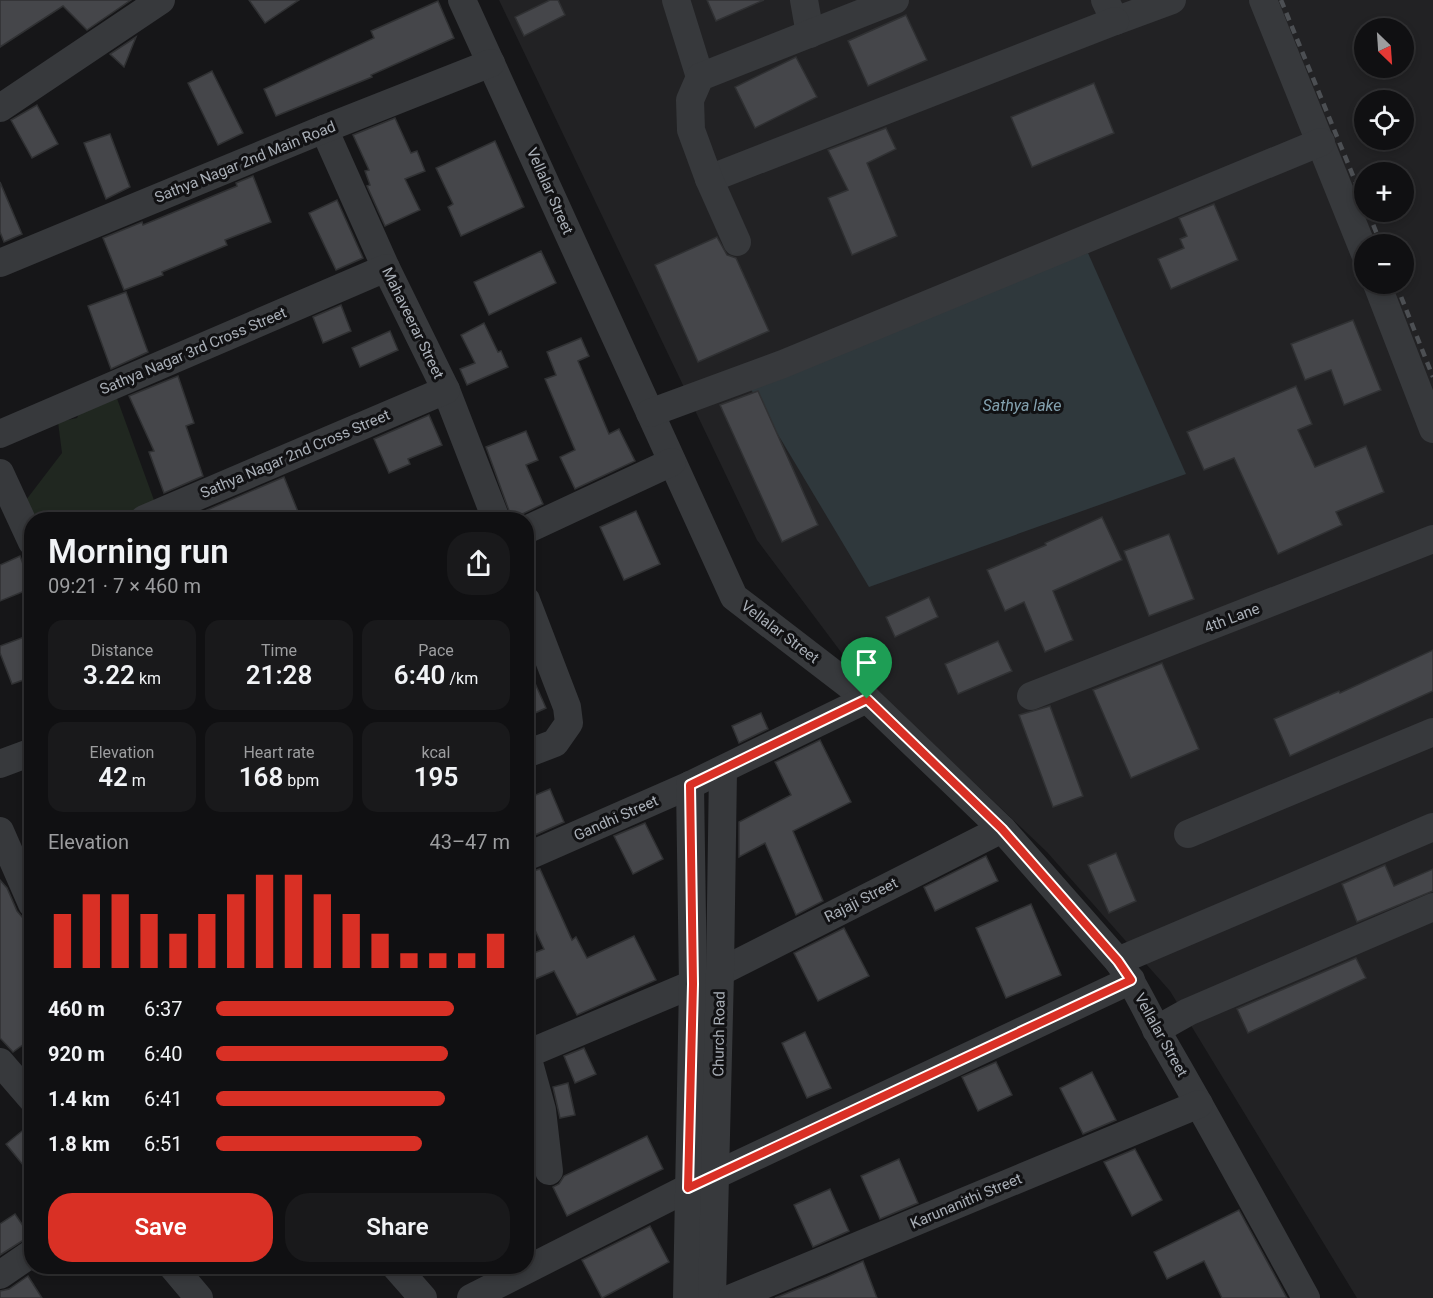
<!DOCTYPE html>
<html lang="en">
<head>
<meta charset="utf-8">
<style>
  :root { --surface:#101012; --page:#19191b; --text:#f1f3f6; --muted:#9c9d9f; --line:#303032; --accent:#d93025 }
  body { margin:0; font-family:Roboto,sans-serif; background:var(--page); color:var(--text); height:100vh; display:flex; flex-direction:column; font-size:22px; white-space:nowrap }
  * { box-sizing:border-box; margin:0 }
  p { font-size:20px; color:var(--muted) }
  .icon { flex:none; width:33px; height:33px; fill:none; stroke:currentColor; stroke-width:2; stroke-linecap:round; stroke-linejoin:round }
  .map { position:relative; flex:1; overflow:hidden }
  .sheet { position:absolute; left:24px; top:512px; width:510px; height:762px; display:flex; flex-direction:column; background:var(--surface); border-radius:24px; box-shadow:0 3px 9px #0003,0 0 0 2px var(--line) }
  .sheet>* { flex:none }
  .needle { width:39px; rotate:155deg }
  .tools { position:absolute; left:1354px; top:18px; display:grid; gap:12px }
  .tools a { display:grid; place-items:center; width:60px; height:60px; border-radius:50%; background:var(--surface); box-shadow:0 3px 9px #0003,0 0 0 2px var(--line); font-size:30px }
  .pin { position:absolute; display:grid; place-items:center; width:51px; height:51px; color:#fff; margin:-62px -26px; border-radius:50% 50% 50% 0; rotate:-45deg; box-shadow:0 0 6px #0007 }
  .pin .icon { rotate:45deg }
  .round { display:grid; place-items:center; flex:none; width:63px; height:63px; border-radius:24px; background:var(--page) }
  .summary { display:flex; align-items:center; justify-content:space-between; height:102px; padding:0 24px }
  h1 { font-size:33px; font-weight:600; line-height:45px }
  .stats { display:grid; grid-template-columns:repeat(3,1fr); gap:9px; height:102px; padding:6px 24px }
  .stats div { display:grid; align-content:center; border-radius:15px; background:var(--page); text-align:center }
  .stats b { font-size:26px; font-weight:600 }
  .stats small { font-size:16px; font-weight:400 }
  .stats p { font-size:16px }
  .chart { height:168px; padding:12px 24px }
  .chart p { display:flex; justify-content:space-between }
  .chart svg { width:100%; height:108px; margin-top:6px; stroke:var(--accent); stroke-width:6 }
  .action { display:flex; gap:12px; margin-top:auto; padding:12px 24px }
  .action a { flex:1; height:69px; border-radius:24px; background:var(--accent); color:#fff; font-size:24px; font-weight:600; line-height:69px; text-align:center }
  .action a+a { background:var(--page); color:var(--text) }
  ul { padding:0 24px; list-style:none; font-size:20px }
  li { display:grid; grid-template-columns:96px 72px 1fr; align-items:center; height:45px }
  li i { height:15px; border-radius:8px; background:var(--accent) }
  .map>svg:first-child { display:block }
</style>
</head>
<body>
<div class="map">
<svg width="1433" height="1298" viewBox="0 0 1433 1298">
  <rect width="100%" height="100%" fill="#161618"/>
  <path fill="#222224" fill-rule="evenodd" d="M499,0h934v1298h-76l-187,-307 -123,-139 -194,-184 -96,-128zM1365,28h39v40h-39zM1365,100h39v40h-39zM1365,172h39v40h-39zM1365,244h39v40h-39z"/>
  <path fill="#202720" d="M115,393l40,110 -37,16h-86l-9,-15 39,-51 -4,-31 19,-4 5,-11z"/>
  <path fill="#2f383c" d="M1088,253l98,221 -317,113 -123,-206z"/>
  <g fill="#45464a" stroke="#303133" stroke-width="1.5">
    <path d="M0,0h131l-44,30 -24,-24 -63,41z"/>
    <path d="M249,0h50l-34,23z"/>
    <path d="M550,0h8l7,15 -41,21 -9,-19z"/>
    <path d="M707,0h57l-48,21z"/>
    <path d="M438,1l16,37 -83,37 1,2 -96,39 -12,-27 110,-51 -3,-7z"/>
    <path d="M906,15l21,45 -59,26 -20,-45z"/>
    <path d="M136,37l-12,30 -14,-13z"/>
    <path d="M796,57l21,40 -62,31 -20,-41z"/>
    <path d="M212,71l31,62 -25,12 -30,-62z"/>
    <path d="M1094,83l20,50 -82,34 -21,-50z"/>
    <path d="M37,105l21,39 -26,14 -21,-38z"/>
    <path d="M395,118l16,35 6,-2 8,20 -20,8 15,31 -35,16 -18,-40 3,-1 -5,-14 4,-1 -16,-35z"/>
    <path d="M886,128l10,21 -29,14 30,73 -45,19 -24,-57 20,-8 -20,-40z"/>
    <path d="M110,134l20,53 -24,12 -22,-56z"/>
    <path d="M495,141l29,66 -63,29 -13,-29 5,-3 -17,-36z"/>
    <path d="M253,176l18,46 -46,18 2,5 -65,27 1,3 -39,15 -21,-52 39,-16 1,3 94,-39 -1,-3z"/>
    <path d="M0,182l22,52 -18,8 -4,-10z"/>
    <path d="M337,200l26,58 -27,12 -27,-57z"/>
    <path d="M1214,204l24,56 -67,29 -13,-30 26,-11 -4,-9 7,-3 -8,-18z"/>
    <path d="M717,237l10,18 9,3 33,73 -71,31 -43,-97z"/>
    <path d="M541,251l15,32 -67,32 -15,-33z"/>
    <path d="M126,292l22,60 -37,17 -23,-63z"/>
    <path d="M341,305l10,26 -28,12 -10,-26z"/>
    <path d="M1353,320l28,70 -37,15 -13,-35 -26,10 -14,-36z"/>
    <path d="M484,323l14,29 3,-1 7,16 -41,18 -7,-16 15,-6 -14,-28z"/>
    <path d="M390,331l8,19 -38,17 -8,-19z"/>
    <path d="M581,338l8,18 -11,5 31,73 10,-5 16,32 -60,28 -15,-32 15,-7 -30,-71 11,-4 -9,-23z"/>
    <path d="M178,376l16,47 -8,3 17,50 -39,17 -15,-41 5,-1 -25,-55z"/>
    <path d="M1296,386l16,38 -14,6 17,37 51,-21 18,46 -48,20 6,13 -64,29 -44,-96 -30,12 -17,-38z"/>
    <path d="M758,391l60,134 -36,17 -62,-137z"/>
    <path d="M429,415l13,30 -34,14 2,5 -21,9 -15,-34z"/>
    <path d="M526,431l12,29 -12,5 17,39 -31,15 -26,-72z"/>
    <path d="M284,477l17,42h-115z"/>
    <path d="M636,511l24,53 -36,16 -24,-53z"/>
    <path d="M1102,517l20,43 -69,31 20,49 -28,12 -21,-50 -19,9 -18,-41 59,-25 -1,-2z"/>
    <path d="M1169,534l25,65 -45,17 -25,-65z"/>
    <path d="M20,556l12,32 -32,13v-36z"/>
    <path d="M929,597l9,20 -43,20 -9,-20z"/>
    <path d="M32,634v43l-20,7 -12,-31v-7z"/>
    <path d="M998,641l14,30 -54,23 -13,-30z"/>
    <path d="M1433,650v41l-143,65 -16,-37 65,-28 1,2z"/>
    <path d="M526,663l20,45 -20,9z"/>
    <path d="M1162,663l37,86 -68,29 -38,-88z"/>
    <path d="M1050,706l33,90 -30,11 -34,-92z"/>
    <path d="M761,713l7,16 -29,14 -7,-17z"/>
    <path d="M820,740l31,62 -58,29 30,70 -27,14 -31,-72 -26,14v-35l52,-27 -16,-33z"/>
    <path d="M550,789l14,33 -38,17v-40z"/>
    <path d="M645,823l18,36 -30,15 -19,-38z"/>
    <path d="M1116,853l20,48 -27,12 -21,-48z"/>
    <path d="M986,856l12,25 -63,30 -11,-24z"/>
    <path d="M1385,865l9,21 39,-17v22l-76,31 -15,-38z"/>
    <path d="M540,869l32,71 4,-3 11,21 47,-22 22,44 -79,35 -23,-44 -28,12v-27l18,-7 -18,-38v-38z"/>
    <path d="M0,880l7,8 10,23 6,7 9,2v118l-19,14 -13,-14z"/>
    <path d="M1031,904l30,71 -55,23 -30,-70z"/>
    <path d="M844,928l25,48 -51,25 -24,-48z"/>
    <path d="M1356,958l10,20 -118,55 -11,-24z"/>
    <path d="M805,1032l26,56 -24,10 -25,-55z"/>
    <path d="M584,1048l12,26 -21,9 -11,-27z"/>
    <path d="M996,1062l16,33 -34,16 -16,-34z"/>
    <path d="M1092,1072l24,48 -33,14 -23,-46z"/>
    <path d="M568,1083l7,32 -15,3 -7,-31z"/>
    <path d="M32,1123v53l-26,-32z"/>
    <path d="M647,1136l16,33 -96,47 -14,-29 6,-3 5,-8z"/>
    <path d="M1135,1149l27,51 -30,16 -28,-54z"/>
    <path d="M899,1159l19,44 -38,16 -19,-43z"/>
    <path d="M830,1189l19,42 -36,16 -19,-42z"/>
    <path d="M1239,1210l35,64 13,24h-65l-18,-37 -37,18 -13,-27z"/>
    <path d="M15,1214l15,22 -30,19v-31z"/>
    <path d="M650,1226l19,36 -67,36 -20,-38z"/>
    <path d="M863,1261l14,37h-102l52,-21z"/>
    <path d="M28,1276l14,22h-42v-7l9,-2z"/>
  </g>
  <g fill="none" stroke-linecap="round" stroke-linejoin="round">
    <g stroke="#37393c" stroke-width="28">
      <path d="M462,0l272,597 133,102 135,130 116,132c19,27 31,56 47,84 49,84 94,168 141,253"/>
      <path d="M676,0l24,77"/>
      <path d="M804,0l6,34"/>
      <path d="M1105,0l10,21 57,-21"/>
      <path d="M1263,0l102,254"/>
      <path d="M0,108l161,-108"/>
      <path d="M324,129l62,139 60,122 50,129"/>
      <path d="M709,179l406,-158"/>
      <path d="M737,242l-28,-63 -18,-49 -1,-30 10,-23 195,-77"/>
      <path d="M0,263l324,-134 167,-66"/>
      <path d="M1377,284l56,145"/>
      <path d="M650,413l133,-49 538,-222"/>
      <path d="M0,434l386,-166"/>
      <path d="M0,473l32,69"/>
      <path d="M144,519l302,-129"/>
      <path d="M526,530l146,-68"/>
      <path d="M526,600l41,107 2,16 -14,20 -29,11"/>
      <path d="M1031,696l402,-157"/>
      <path d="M0,764l32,-12"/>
      <path d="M0,831l32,73"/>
      <path d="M1188,834l245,-102"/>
      <path d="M526,857l164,-72 177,-86"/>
      <path d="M1118,961l315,-134"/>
      <path d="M720,972l282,-143"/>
      <path d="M1156,1030l32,-18 245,-105"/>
      <path d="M526,1052l16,58 7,61"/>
      <path d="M527,1054l166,-70"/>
      <path d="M0,1062l32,37"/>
      <path d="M172,1266l27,32"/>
      <path d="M395,1266l28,32"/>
      <path d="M0,1275l32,-22"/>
      <path d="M471,1298l217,-110 443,-208"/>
      <path d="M687,1298l6,-314 -3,-199"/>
      <path d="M712,1298l8,-326 3,-202"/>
      <path d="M732,1298l467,-194"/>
    </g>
    <g stroke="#4c4f53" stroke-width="4.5" stroke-dasharray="8 6" stroke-linecap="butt">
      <path d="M1281,0l84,205"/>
      <path d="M1368,212l13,32"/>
      <path d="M1396,284l37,93"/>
    </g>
  </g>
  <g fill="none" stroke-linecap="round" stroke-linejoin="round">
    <defs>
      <path id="route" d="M867,699l135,130 116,132 13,19 -443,208 5,-204 -3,-199z"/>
    </defs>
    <use href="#route" stroke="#fff" stroke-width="12"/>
    <use href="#route" stroke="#d93025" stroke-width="8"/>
  </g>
  <g text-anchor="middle" stroke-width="6" stroke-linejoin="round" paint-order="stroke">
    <g font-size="15" fill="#a9afb7" stroke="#111113">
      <text transform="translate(245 162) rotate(-22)" y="5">Sathya Nagar 2nd Main Road</text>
      <text transform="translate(550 191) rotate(66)" y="5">Vellalar Street</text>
      <text transform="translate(413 323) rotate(64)" y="5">Mahaveerar Street</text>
      <text transform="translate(193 351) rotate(-23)" y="5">Sathya Nagar 3rd Cross Street</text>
      <text transform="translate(295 454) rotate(-23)" y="5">Sathya Nagar 2nd Cross Street</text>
      <text transform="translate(1232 618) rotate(-21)" y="5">4th Lane</text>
      <text transform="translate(780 632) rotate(37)" y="5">Vellalar Street</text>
      <text transform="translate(616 818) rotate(-24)" y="5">Gandhi Street</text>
      <text transform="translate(861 900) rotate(-27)" y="5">Rajaji Street</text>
      <text transform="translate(719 1034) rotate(-89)" y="5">Church Road</text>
      <text transform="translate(1161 1035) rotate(61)" y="5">Vellalar Street</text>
      <text transform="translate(966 1201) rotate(-23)" y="5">Karunanithi Street</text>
    </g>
    <g font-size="16" font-style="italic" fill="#83a1af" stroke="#111113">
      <text x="1022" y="411">Sathya lake</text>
    </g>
  </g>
</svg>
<div class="tools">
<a><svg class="needle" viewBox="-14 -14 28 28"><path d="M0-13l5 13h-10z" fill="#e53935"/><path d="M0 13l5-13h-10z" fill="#9c9d9f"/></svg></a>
<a><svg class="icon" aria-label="locate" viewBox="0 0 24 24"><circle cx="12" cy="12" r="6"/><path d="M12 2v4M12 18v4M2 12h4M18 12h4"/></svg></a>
<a>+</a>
<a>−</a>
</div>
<div class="pin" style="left:867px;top:699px;background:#1e9e55"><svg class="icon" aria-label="arrive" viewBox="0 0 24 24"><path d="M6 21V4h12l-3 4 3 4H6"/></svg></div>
<section class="sheet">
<div class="summary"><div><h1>Morning run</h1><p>09:21 · 7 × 460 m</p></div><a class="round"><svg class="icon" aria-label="share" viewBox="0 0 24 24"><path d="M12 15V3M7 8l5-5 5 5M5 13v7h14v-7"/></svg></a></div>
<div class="stats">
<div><p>Distance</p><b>3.22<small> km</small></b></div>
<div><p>Time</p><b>21:28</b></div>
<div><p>Pace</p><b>6:40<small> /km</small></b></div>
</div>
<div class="stats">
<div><p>Elevation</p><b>42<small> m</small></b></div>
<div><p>Heart rate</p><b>168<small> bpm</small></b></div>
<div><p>kcal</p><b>195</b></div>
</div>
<div class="chart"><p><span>Elevation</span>43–47 m</p>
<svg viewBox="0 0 160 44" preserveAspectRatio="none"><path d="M5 44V22M15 44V14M25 44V14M35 44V22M45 44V30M55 44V22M65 44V14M75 44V6M85 44V6M95 44V14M105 44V22M115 44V30M125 44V38M135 44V38M145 44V38M155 44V30"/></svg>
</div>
<ul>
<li><b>460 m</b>6:37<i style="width:81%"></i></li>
<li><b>920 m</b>6:40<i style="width:79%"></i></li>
<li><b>1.4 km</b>6:41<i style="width:78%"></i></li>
<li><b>1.8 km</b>6:51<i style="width:70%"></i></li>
</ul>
<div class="action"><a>Save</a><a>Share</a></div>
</section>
</div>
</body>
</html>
